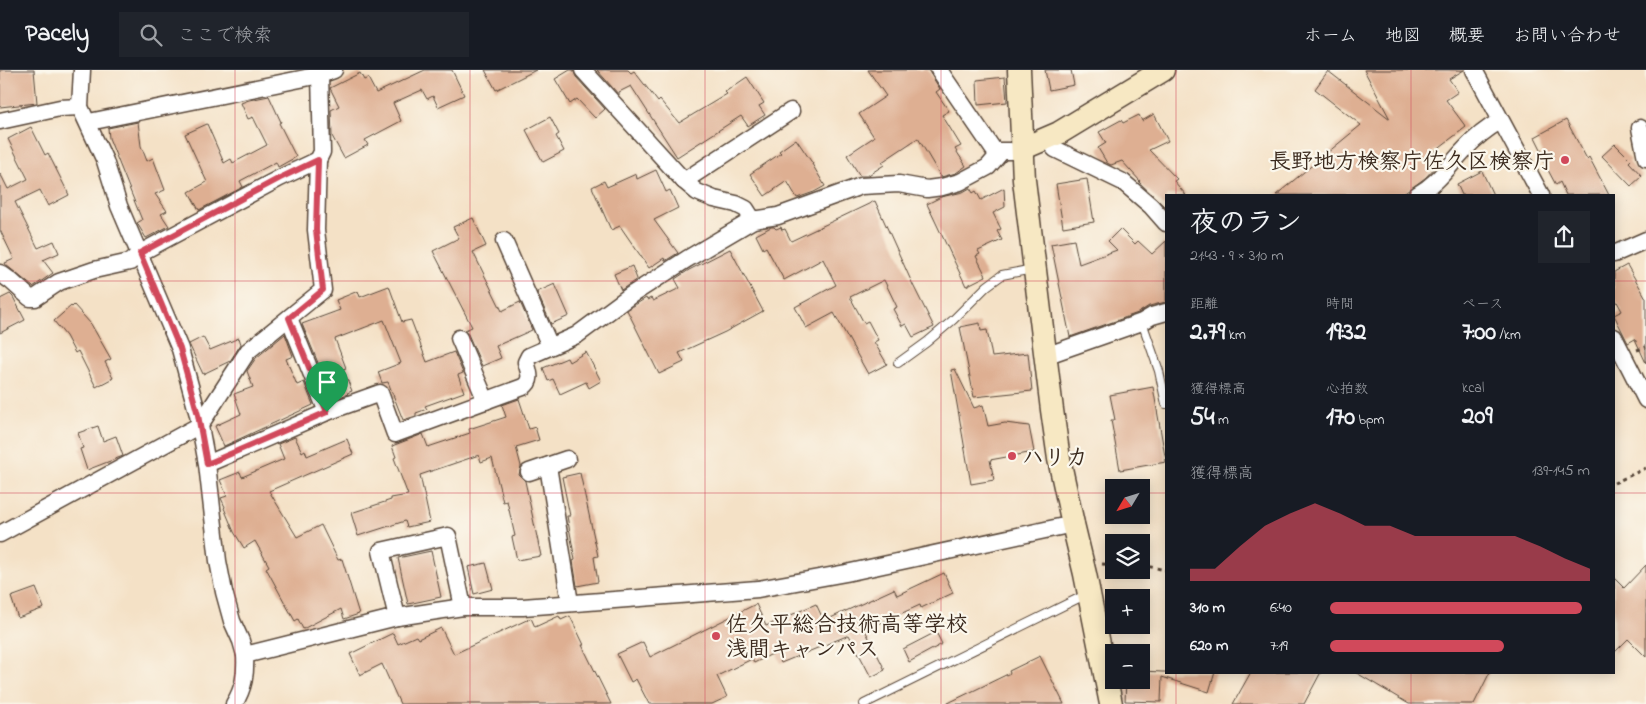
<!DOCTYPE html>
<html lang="ja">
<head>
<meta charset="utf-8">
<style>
  :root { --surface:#171b24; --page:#20242c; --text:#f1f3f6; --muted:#9ea1a6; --line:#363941; --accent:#d1495b }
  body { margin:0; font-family:"Indie Flower","Klee One",sans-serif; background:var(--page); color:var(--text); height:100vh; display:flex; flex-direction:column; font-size:19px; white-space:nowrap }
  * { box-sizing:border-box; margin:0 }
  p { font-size:16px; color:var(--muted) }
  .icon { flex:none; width:28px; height:28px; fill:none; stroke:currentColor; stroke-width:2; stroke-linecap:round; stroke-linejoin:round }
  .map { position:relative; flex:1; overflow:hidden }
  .panel { position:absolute; left:1165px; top:124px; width:450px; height:480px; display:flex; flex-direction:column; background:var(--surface); border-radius:0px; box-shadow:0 2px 12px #0003 }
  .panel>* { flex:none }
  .needle { width:32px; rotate:232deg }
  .fabs { position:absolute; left:1105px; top:409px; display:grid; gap:10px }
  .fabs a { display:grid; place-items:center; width:45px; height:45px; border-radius:0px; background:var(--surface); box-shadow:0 2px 12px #0003; font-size:25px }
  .pin { position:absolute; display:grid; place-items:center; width:42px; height:42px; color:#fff; margin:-51px -21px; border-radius:50% 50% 50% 0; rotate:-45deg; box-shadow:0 0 5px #0007 }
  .pin .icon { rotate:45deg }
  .round { display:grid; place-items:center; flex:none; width:52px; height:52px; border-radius:0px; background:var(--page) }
  .summary { display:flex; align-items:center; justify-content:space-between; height:85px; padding:0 25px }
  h1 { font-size:28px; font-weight:700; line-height:38px }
  .figures { display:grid; grid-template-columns:repeat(3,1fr); gap:8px; height:85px; padding:5px 25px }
  .figures div { display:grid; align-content:center }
  .figures b { font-size:25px; font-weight:700 }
  .figures small { font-size:14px; font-weight:400 }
  .figures p { font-size:14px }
  .chart { height:140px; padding:10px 25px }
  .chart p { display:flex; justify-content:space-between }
  .chart svg { width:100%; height:90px; margin-top:5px; fill:var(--accent); opacity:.7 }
  ul { padding:0 25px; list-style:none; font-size:16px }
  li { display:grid; grid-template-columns:80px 60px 1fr; align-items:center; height:38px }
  li i { height:12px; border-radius:6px; background:var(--accent) }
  header { display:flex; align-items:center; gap:30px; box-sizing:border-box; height:70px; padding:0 25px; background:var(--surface); border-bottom:1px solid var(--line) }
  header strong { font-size:24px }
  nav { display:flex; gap:28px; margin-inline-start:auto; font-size:18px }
  .search { width:350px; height:45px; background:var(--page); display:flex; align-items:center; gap:12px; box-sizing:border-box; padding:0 18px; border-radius:0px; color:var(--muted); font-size:19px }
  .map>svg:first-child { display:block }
</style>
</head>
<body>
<header>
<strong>Pacely</strong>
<div class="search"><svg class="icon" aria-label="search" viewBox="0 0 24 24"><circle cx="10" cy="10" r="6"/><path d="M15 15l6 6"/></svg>ここで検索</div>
<nav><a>ホーム</a><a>地図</a><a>概要</a><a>お問い合わせ</a></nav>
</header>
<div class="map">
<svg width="1646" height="634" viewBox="0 0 1646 634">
  <rect width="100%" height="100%" fill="#fbf7ec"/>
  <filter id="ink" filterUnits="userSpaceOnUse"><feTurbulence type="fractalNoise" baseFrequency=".02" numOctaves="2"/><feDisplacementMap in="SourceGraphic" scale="10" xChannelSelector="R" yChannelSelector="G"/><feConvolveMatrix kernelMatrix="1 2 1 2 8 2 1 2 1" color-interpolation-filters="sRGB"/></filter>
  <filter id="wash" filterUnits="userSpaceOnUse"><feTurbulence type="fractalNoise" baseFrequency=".0096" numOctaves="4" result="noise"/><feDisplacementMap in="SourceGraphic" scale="20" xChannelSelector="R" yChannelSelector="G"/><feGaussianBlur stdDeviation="1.12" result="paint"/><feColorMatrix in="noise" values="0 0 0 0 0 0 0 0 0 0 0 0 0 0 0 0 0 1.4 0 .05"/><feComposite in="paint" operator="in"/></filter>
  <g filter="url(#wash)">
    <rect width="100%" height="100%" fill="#f4e1c6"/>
    <g id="blocks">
      <g fill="#deaf92">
        <path d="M0,0h34l3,33 -37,4z"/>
        <path d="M425,0h27l12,25 -26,12 -5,-11 -6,3 -5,-9 -29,13 8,18 -36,19 3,5 -24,13 -12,-22 -1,-26 8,-4 -9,-18 30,-15 4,7 4,-2 8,15z"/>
        <path d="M485,0h51l-40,20z"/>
        <path d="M570,0h3l3,7 29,32 -10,9 -18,-19 -7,5 -15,-25z"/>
        <path d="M597,0h31l3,3 3,-2 24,31 2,-2 19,23 48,-29 -2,-2 22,-15 17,26 -5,3 6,9 -17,11 -7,-10 -64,41 -46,-71 -12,6v3z"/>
        <path d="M868,0h60l12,19 -4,3 13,19 -7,4 19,31 -6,3 11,17 -10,7 -15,4 -23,-39 -36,24 2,3 -17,11h-7l-13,-21 27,-18 -15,-23 27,-18z"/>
        <path d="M1045,0h26l3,15 -25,5z"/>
        <path d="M1364,0h100l-15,9 9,13 -12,8 20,27 -34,26 8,9 -15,16 -23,17h-126l85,-70 -46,-36 13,-18 62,48z"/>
        <path d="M1005,7l2,25 -29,3 -1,-25z"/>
        <path d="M269,26l12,26 -2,1 17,34 -18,10 -2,-5 -36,19 3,6 -44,23 -10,-18 18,-10 -22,-48 22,-10 17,39 7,-4 2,4 34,-18 -14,-28 -5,2 -7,-16 8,-3z"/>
        <path d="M1154,44l14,27 -19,9 28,29 -3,2 12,14h-20v13l-27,-26 1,-1 -18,-20 -11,4 -4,-2 -9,-15 8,-5 -7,-11 22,-12 2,3 16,-8 3,6z"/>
        <path d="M550,47l9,17 -3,2 8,15 -21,11 -17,-32z"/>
        <path d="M1566,50l21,39 2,-2 20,38h-43l-6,-13 -4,3 -16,-30 3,-2 -8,-16z"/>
        <path d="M138,52l3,24 6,15 6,-3 12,32 -10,4 12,17 -6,3 8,12 -23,12 -9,-15 5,-3 -33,-82 -1,-10z"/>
        <path d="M31,57l14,28 3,-2 21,42 -21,11 -8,-16 -25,12 23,46 16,-7 5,12 -16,7 10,13 -20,14 -27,-22 -1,-2 9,-4 -14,-29v-57l8,16 20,-10 -20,-40z"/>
        <path d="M796,69l17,25h-1l13,22 -11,6 -17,6 -10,-17 -22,15 -15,-22 31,-21 -2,-2z"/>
        <path d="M1615,74l16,16 -2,2 13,14 -11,10 -29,-30z"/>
        <path d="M656,100l10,22 4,-2 8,18 -24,12 24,33 -13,8 -1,-3 -15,10 -29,-42 -9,4 -19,-43 12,-6 3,6 29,-13 1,5z"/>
        <path d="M1482,101l11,24h-31l-5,-11z"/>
        <path d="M1087,109l7,43 -31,5 -7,-43z"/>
        <path d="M970,118l3,5 3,-2 5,9 23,-12 1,19 -12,6 8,16 -4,2 5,9 -24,11 2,3 -4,2 10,20 -20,10 -39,-82 14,-7 22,-5z"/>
        <path d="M875,131l38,84 21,42 -21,10 -7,-13 -4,2 -9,-17 4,-2 -13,-27 -34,17 14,26 4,-2 10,19 -4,2 13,22 -19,10 -34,-61 -28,15 -11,-21 41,-22 -13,-26 -39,21 -18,-33 -3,2 -7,-14 15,-8h3l2,2 5,-2 1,3 3,-1 6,12z"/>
        <path d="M473,148l13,28 -13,6 29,59 18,-9 12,28 -36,16 5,12 -19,8 -14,-32 -3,-4 7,-3 -39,-76 26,-13 -6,-11z"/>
        <path d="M1120,159l15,15 3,-3 14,13 14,-13v61l-17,4 -11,7 -68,24 -19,-93 23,-4 5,24 38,-14 -9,-9z"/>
        <path d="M730,179l33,62 -38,21 -46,21 5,9 -25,12 -32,-64 19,-12 1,2 4,-2 2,3 27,-13 -5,-9 14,-9z"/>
        <path d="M1627,195l19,33v65l-11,-24 -7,4 -14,-28 8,-4 -8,-15v-24z"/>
        <path d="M632,196l5,13 -16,11 -7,-16z"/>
        <path d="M555,214l14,32 -18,8 -14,-32z"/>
        <path d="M389,216l13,36 9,-2 16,42 27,-10 9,21 -5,2 6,17 -39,14 2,3 -11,4v3l-13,4 -15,-38 -6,1 -4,-11 23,-9 -17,-43 -49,19 11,29 -3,1 9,22 -5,2 1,1 -15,5 -31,-75 38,-14 -4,-10 22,-9 2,6z"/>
        <path d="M10,224l3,3 12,23 -25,13v-34z"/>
        <path d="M74,235l17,19 20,35 -6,3 8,16 -17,9 -18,-36 -3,2 -9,-17 -12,-15 17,-15 1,1z"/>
        <path d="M980,253l1,8 6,-1 5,27 36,-4 4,38 -58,6 -14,-70z"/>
        <path d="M285,264l8,22 -7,3 11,26 7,-3 9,23 -89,41 -9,-20 26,-12 -7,-20 19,-7 -6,-16 9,-13z"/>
        <path d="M203,267l7,13 29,-12 2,6 -11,17 -27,13 -14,-30z"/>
        <path d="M586,282l15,29 -12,7 -3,-6 -26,12 -7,-15 -5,2 -5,-13 24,-10 2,4z"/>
        <path d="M955,299l19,39 9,-3 5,21 17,-3 24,3 5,26 -44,8 4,20 -23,4 -20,-114z"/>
        <path d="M1153,317l13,75 -46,8 -9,-50h4l-5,-25z"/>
        <path d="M519,329l10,30 6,-2 4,13 -23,7 5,19 -2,9 6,6 16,75 -24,4 -5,-23 3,-1 -8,-35 -4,1 -11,-44 -11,4 -2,-7 -59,20 10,47 -23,5 -2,-6 -47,15 -7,-23 40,-13v-2l17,-3 -14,-37 2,-1 -4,-11 31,-12 5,13 42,-14 -1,-4 37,-12 -4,-12z"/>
        <path d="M98,356l5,15 13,-5 7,20 -36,14 -7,-21 3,-1 -5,-15z"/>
        <path d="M295,367l7,15 3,-2 2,6 40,-17 6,15 -84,37 28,46 24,-12 17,35 4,-1 17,55 -15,5 -3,-10 -38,20 -5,-10 -3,2 -9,-16 -20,-37 3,-2 -14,-25 -11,7 -10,-16 -10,-24 1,-1 -4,-9 6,-2 -7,-16 20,-8 2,5 42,-18 -6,-15z"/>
        <path d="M580,403l18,83 -4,1 4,25 -21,4 -4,-25 2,-1 -8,-44h3l-8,-39z"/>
        <path d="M431,481l10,46 -33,7 -10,-46z"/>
        <path d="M486,493l7,26 -19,5 -6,-27z"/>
        <path d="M1646,495v92l-18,-18 -14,14v-75l10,10z"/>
        <path d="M944,503l9,20 -32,15 -1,-3 -55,25 20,40 -14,7 -22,-42 -68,28 -5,-11 -22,11 -2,-4 -35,17 10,21 -15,7h-63l-13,-25 -5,3 -14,-28 26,-12 7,15 106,-53 10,22 50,-22 8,17 70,-32 3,6z"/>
        <path d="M36,518l8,20 -26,10 -7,-21z"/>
        <path d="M559,546l2,4 9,-4 14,29h-2l29,59h-211l-18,-40 -22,11 -10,-21 43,-21 5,11 18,-8 2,3 23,-11 13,26 77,-36 4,9z"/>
        <path d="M936,562l6,12 -33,18 -6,-13z"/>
        <path d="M1040,586l24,48h-118l64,-31 -1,-2z"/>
        <path d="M1141,601l21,1h53l-6,20 -47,-15 -1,25 -36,-1 1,-21h15z"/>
        <path d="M1251,602h70l-17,32h-71z"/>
        <path d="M1355,602h135l-16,32h-65z"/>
      </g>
    </g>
  </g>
  <g filter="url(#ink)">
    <use href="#blocks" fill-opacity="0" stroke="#574537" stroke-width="1"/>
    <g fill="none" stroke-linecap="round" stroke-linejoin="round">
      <defs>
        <g id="lane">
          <path d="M1142,252l17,49 7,33"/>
          <path d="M898,293l29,-21 26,-22 34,-34 15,-11 31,-6"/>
          <path d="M864,634l223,-110"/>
        </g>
        <g id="street">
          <path d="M82,0l-2,37 25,54 14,45 61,143 18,66 9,49 11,97 6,31 8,29 9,20 4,14"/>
          <path d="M583,0l101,111 13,11 17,7 22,5 10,5 7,11"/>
          <path d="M939,0l54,79 3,2h14"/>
          <path d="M1474,0l67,125"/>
          <path d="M0,51l60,-13 20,-1"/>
          <path d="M89,52l231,-47 14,-5"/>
          <path d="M1640,58l6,30"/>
          <path d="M1046,69l9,10 68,33 28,24 15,17"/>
          <path d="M684,111l107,-70"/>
          <path d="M1417,125c21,-12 31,-28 47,-45 11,-12 22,-21 36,-29"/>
          <path d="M504,171l46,105"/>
          <path d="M1614,184l32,-14"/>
          <path d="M0,203l11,8 19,17h5l24,-16 35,-12 36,-8 10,-9 140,-75 38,-18 4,-8 -2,-77"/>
          <path d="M289,248l38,94"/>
          <path d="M1614,267l32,63"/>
          <path d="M459,268l27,63"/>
          <path d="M1045,286l97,-34 10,-6 14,-4"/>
          <path d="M207,394l120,-52 53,-19 15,41 128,-47c10,-6 6,-15 3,-25l3,-6 48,-21 54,-40 56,-36 66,-39 25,-4 83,-30 38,-2 28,5 15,-2 18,-5 28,-15 13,-15"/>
          <path d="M548,396l22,137"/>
          <path d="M529,402l38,-13"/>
          <path d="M0,464l200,-109 48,-74 75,-61 -7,-60 2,-70"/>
          <path d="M397,547l-16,-66 67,-15 15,71"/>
          <path d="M234,634c10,-16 12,-30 11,-49l152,-38 66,-10h60l235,-18 88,-16 227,-49"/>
        </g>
        <g id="secondary">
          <path d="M1019,0l5,110 28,230 7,49 14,65 12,50 26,130"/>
          <path d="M1024,78l35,-15 104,-63"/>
        </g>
      </defs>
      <use href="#lane" stroke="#574537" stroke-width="10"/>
      <use href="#street" stroke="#574537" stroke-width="19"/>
      <use href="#secondary" stroke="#574537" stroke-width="25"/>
      <g stroke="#574537" stroke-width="3" stroke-dasharray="4 4" stroke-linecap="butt">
        <path d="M1637,280l9,-3"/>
        <path d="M1614,413l32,-15"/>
        <path d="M1102,494l12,1"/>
        <path d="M1141,495l25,5"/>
      </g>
      <use href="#lane" stroke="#fff" stroke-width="8"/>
      <use href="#street" stroke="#fff" stroke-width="16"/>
      <use href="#secondary" stroke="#f7e8c3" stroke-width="22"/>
    </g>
  </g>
  <g fill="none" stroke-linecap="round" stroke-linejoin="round" filter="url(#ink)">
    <defs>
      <path id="route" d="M318,90l-2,70 7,60 -34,28 38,94 -120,52 -9,-49 -18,-66 -40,-96 140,-75z"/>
    </defs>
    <use href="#route" stroke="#fff" stroke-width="10"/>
    <use href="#route" stroke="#d1495b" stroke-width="6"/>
  </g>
  <path fill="none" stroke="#d1495b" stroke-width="1" stroke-opacity="0.55" d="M235,0v634M470,0v634M705,0v634M941,0v634M1176,0v125M1411,0v125M0,211h1166M1614,211h32M0,423h1114M1141,423h25M1614,423h32M1176,602v32M1411,602v32"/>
  <g fill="#d1495b" stroke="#fbf7ec" stroke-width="2">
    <circle cx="1565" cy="90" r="5"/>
    <circle cx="1012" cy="386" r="5"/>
    <circle cx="716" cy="566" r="5"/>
  </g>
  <g text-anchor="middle" stroke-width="4.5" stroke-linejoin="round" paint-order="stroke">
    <g font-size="22" font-weight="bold" fill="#3b2a1e" stroke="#fbf7ec" text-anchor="start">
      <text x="1555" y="98" text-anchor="end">長野地方検察庁佐久区検察庁</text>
      <text x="1022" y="394">ハリカ</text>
      <text x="726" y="561">佐久平総合技術高等学校<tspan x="726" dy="25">浅間キャンパス</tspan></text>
    </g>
  </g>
</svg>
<div class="fabs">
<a><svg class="needle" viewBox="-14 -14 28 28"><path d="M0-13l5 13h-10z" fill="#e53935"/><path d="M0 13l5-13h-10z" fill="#9ea1a6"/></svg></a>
<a><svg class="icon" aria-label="layers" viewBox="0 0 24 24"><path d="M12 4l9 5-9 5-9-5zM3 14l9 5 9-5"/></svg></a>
<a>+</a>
<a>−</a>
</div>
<div class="pin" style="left:327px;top:342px;background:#1e9e55"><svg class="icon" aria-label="arrive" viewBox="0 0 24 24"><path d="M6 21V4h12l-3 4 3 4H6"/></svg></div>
<section class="panel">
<div class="summary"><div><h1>夜のラン</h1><p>21:43 · 9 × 310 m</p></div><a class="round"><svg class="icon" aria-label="share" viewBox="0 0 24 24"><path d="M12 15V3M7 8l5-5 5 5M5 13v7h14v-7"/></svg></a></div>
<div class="figures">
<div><p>距離</p><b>2.79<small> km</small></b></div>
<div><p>時間</p><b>19:32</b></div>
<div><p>ペース</p><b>7:00<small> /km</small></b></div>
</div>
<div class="figures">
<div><p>獲得標高</p><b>54<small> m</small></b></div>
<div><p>心拍数</p><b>170<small> bpm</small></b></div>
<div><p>kcal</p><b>209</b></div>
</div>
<div class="chart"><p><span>獲得標高</span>139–145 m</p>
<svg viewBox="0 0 160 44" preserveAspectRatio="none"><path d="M0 44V38L10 38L20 27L30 17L40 11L50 6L60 11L70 17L80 17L90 22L100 22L110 22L120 22L130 22L140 27L150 33L160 38V44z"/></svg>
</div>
<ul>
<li><b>310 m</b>6:40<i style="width:97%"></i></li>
<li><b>620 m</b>7:19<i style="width:67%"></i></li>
</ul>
</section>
</div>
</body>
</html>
